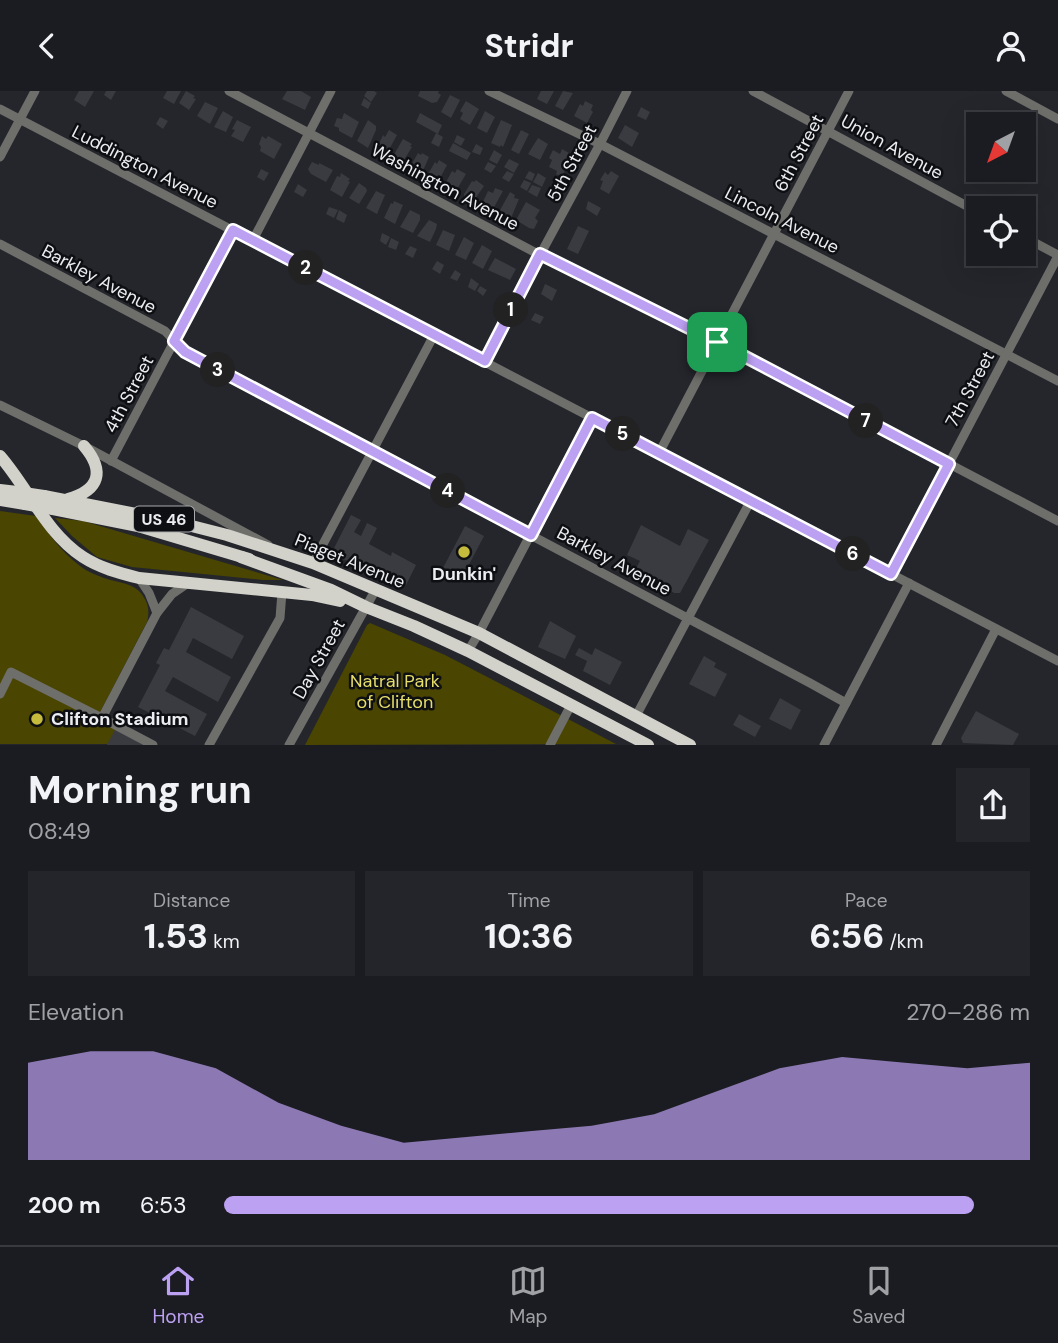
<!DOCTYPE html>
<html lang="en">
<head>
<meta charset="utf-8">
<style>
  :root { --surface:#1b1c21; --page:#24252a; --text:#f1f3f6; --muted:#a0a1a5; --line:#393a3f; --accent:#bca0f2 }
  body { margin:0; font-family:"DM Sans",sans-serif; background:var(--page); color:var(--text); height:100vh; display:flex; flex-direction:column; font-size:26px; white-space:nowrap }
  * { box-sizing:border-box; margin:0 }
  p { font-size:23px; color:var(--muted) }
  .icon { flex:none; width:38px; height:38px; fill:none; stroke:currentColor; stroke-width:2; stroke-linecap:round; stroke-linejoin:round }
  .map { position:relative; height:654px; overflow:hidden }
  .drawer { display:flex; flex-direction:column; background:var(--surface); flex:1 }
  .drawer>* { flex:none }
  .needle { width:46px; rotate:221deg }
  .tools { position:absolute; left:966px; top:21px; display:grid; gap:14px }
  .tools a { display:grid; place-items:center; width:70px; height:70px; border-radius:0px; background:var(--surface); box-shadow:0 7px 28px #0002,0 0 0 2px var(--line); font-size:35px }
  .pin { position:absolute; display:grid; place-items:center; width:60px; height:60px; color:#fff; margin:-30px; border-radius:14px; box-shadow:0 4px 10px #0006 }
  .km { position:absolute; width:35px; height:35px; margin:-18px; border-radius:50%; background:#222; color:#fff; font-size:19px; line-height:35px; text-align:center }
  .round { display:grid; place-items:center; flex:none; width:74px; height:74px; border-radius:0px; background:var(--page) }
  .summary { display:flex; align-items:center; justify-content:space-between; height:119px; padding:0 28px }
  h1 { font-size:38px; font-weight:700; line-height:52px }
  .stats { display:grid; grid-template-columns:repeat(3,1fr); gap:10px; height:119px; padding:7px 28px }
  .stats div { display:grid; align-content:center; border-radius:0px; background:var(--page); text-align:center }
  .stats b { font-size:35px; font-weight:700 }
  .stats small { font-size:19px; font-weight:400 }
  .stats p { font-size:19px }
  .chart { height:196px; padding:14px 28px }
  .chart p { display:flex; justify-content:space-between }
  .chart svg { width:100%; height:126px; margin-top:7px; fill:var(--accent); opacity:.7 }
  ul { padding:0 28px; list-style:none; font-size:23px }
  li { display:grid; grid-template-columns:112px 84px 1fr; align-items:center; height:52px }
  li i { height:18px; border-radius:9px; background:var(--accent) }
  header { display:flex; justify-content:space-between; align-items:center; height:91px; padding:0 28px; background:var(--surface); font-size:32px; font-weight:700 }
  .tabs { display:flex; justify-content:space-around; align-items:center; height:98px; border-top:2px solid var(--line); background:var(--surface); font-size:19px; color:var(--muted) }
  .tabs a { display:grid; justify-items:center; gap:4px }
  .tabs .active { color:var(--accent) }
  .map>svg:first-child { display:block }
</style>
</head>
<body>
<header><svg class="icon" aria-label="back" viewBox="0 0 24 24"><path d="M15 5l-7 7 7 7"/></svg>Stridr<svg class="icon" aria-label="person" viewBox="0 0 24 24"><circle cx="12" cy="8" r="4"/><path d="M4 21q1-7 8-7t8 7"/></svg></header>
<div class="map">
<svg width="1058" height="654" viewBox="0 0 1058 654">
  <rect width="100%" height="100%" fill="#24262c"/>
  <g fill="#4a4500">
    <path d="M0,420l36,5c13,18 25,36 44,50 6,5 16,9 24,12 18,6 33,4 42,23 3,7 3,14 1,21l-50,96 49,26h-146z"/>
    <path d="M55,427l28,3 200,59h-20l-131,-13 -35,-10 -25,-21z"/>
    <path d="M370,532l75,32 171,89 -311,1 62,-120z"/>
  </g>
  <g fill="#393b41">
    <path d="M79,0h15l-9,16 -11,-7z"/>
    <path d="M106,0h10l-5,9 -7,-5z"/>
    <path d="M167,0h14l-7,13 -11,-6z"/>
    <path d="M186,0l9,5 -2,2 3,1 -7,11 -10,-7z"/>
    <path d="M287,0h14l10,6 -6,13 -23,-11z"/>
    <path d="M367,0h7l3,2 -6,9 -7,-6z"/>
    <path d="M420,0h19l-1,2 3,2 -4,7 -5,1 -14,-7z"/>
    <path d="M541,0h13l-7,13 -10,-5z"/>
    <path d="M563,0l10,2 -10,17 -8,-4z"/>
    <path d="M450,4l10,5 -9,18 -10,-6z"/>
    <path d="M364,7l7,5 -3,6 -7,-4z"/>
    <path d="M466,10l13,8 -9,16 -10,-6 3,-6 -3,-2z"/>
    <path d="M585,10l8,4 -2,5 2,2 -6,11 -13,-7 6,-12 3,2z"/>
    <path d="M205,11l13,6 -8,16 -13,-8z"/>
    <path d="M641,16l9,5 -4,8 -9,-4z"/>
    <path d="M223,20l10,6 -7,15 -12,-5z"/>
    <path d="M485,20l10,6 -8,16 -10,-5z"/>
    <path d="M344,22l15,9 -7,16 -13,-7v-3l-5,-2 3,-8 5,1z"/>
    <path d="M420,22l22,12 -4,9 -22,-12z"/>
    <path d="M160,26l8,4 -5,8 -7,-5z"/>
    <path d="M237,29l14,7 -8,15 -12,-6 4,-6 -3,-1z"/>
    <path d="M368,29l8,6v4l-8,18 -11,-7z"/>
    <path d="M501,29l11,5 -9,22 -2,-2 -1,2 -9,-4z"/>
    <path d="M625,34l14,8 -7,14 -14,-9z"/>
    <path d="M389,39l8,5 -12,22 -9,-5v-2l7,-15 2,2z"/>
    <path d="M521,39l8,4 -10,20 -8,-4z"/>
    <path d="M436,42l7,4 -4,10 -8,-4z"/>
    <path d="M457,44l8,4 -4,7 -7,-4z"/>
    <path d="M262,45l4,3 2,-3 14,8 -8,15 -14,-8 1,-4 -2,-3z"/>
    <path d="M538,47l10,6 -8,16 -12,-6z"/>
    <path d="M403,48l9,5 -2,2 2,1 -11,18 -9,-7z"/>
    <path d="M453,52l18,10 -4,7 -18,-9z"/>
    <path d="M476,53l7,4 -3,7 -8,-3z"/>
    <path d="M562,58l7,4 -2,5 3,2 -8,17 -6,-3 1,-3 -8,-4 3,-7 -3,-2 4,-8 7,4z"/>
    <path d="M494,59l8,5 -5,9 -8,-4z"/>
    <path d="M418,62l3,2 1,-2 7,4 -7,16 -2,2 -9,-5 -1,-3z"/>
    <path d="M509,68l10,5 -5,9 -10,-6z"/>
    <path d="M439,69l8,5 -9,17 -10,-3 -1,-3 8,-14 2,2z"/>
    <path d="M312,71l7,3v-2l14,7 -7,12 -15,-8 -2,-3 -1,-2z"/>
    <path d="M488,71l8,4 -5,7 -7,-4z"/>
    <path d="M261,78l8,4 -5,8 -7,-4z"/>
    <path d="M457,78l9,5 -10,17 -3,1 -7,-5 -1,-3 7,-13 3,2z"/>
    <path d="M507,80l7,3 -5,8 -7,-4z"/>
    <path d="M529,80l6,3 -3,7 -7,-3z"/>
    <path d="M611,80l8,5 -10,18 -9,-5 3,-8 -3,-1 5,-8 3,3z"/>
    <path d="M341,82l9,6 -2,2 2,1 -8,15 -12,-7 7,-14 3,1z"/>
    <path d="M538,82l8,5 -4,9 -9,-5z"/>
    <path d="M476,89l8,6 -11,16 -9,-5v-3l8,-13 2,1z"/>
    <path d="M524,89l7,3 -4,8 -7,-4z"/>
    <path d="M359,92l7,5 1,3 -8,13 -10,-6z"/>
    <path d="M298,93l9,6 -4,7 -9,-5z"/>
    <path d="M532,94l9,3 -4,9 -9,-5z"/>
    <path d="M495,97l8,3 -11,20 -10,-4v-3l6,-13 5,2z"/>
    <path d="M376,100l9,4 -8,19 -11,-6z"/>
    <path d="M510,101l5,3 -1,3 5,1 -8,19 -2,1 -9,-5 -1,-2z"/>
    <path d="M394,110l9,4 -8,19 -11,-6 7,-15 2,1z"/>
    <path d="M588,110l13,7 -4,8 -11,-7z"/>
    <path d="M526,111l14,8 -5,8 3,3 -4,8 -5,-1 -13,-8z"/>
    <path d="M329,116l9,3 -4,8 -8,-4z"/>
    <path d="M339,119l8,5 -3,8 -8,-4z"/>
    <path d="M410,119l10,5v5l-7,13 -13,-6z"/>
    <path d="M429,129l8,4 -1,5 -6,13 -13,-6z"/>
    <path d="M578,135l11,5 -11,23 -11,-5z"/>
    <path d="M443,139l12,5 -6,16 -13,-6z"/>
    <path d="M382,142l8,4 -4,8 -6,-4z"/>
    <path d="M464,146l10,6 -8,17 -11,-5z"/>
    <path d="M391,147l8,4 -3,8 -8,-3z"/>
    <path d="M482,154l10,6 -9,18 -11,-6z"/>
    <path d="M410,155l7,3 -4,9 -8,-4z"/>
    <path d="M495,167l21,11 -6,11 -22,-10z"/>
    <path d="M437,170l7,4 -4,9 -8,-5z"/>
    <path d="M455,179l6,4 -4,7 -7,-3z"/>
    <path d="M471,187l8,6 -4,7 -7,-4z"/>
    <path d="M545,193l12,6 -5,11 -11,-7z"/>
    <path d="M480,195l7,4 -4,6 -6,-5z"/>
    <path d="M535,222l9,4 -4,7 -9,-4z"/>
    <path d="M351,424l10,5 -7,12 7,4 6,-13 10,5 -8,16 22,12 1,-4 24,13 -10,20 -73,-30 -1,-3z"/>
    <path d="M641,434l39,21 8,-17 21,11 -29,53h-6l-4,-3 -24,-12 1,-3 -12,-5 5,-9 -13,-6z"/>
    <path d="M465,435l19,10 -22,42 -19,-10z"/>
    <path d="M191,516l53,29 -12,23 -39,-21 -7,14 45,25 -13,25 -45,-25 -8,14 42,23 -12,22 -57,-29 22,-42 -4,-2 8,-15 5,2z"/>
    <path d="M550,530l26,15 -11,23 -27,-12z"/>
    <path d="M579,557l13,7 3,-7 27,14 -12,23 -27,-14 4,-10 -12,-6z"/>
    <path d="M704,565l12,7 -2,4 13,7 -12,23 -26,-13z"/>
    <path d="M780,607l21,12 -10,20 -22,-11z"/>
    <path d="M976,620l43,23 -6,11 -50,-2 -2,-5z"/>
    <path d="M739,623l22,12 -6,11 -22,-12z"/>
    <path d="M116,637l30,17h-39z"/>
  </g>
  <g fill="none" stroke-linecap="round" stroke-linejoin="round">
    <g stroke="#6e6e6b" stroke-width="9">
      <path d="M229,0l311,164 177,87 341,179"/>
      <path d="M489,0l111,53 458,237"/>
      <path d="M753,0l225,121"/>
      <path d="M1006,0l52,28"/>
      <path d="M0,18l1058,552"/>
      <path d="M0,66l35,-66"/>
      <path d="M1024,146l34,18"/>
      <path d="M253,149l78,-149"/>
      <path d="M0,153l165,87 20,21 625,331 36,20"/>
      <path d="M485,270l55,-106 60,-111 27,-53"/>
      <path d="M0,314l84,41 184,99"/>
      <path d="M659,362l190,-362"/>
      <path d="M111,370l122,-231"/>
      <path d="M313,472l121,-228"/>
      <path d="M891,483l167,-318"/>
      <path d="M139,487l10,15 8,20 -55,105 51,27"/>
      <path d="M157,522l15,-19 16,-11"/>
      <path d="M468,560l11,-18 113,-216"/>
      <path d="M0,603l11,-22 91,46"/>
      <path d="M636,625l115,-216"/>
      <path d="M209,654l71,-127 2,-26"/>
      <path d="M289,654l87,-156"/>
      <path d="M550,654l21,-40"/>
      <path d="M824,654l85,-162"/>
      <path d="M936,654l60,-116"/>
    </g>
    <g stroke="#d2d2ca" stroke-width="12">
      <path d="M0,365c28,32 46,77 83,101 17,11 36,16 56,21l173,17 28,6"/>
      <path d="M0,399l17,2"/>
      <path d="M44,405l128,25 55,14 86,28 166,70 211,112"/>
      <path d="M68,408c32,-9 37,-28 16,-53"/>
      <path d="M0,409l25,4"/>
      <path d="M53,418l85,17 111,33"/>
      <path d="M241,466l90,33 35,17 48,19 54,25 180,94"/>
    </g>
    <g stroke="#d2d2ca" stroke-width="12">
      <path d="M17,401l27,4"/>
      <path d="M25,413l28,5"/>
    </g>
  </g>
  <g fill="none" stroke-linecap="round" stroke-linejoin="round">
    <defs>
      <path id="route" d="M233,139l252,131 55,-107 177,88 232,122 -58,110 -299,-156 -61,117 -346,-183 -11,-11z"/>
    </defs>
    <use href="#route" stroke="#fff" stroke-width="14"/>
    <use href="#route" stroke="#bca0f2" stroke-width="9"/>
  </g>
  <g fill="#c5bc3d" stroke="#0e0f12" stroke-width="2.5">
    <circle cx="464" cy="461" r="7"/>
    <circle cx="37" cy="628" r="7"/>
  </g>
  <g text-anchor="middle" stroke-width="5" stroke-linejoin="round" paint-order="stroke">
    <rect fill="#0e0f12" stroke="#a9aaae" stroke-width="2" x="134" y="415.5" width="60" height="25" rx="5"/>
    <g font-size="16" font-weight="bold" fill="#ebedf1">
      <text x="164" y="434">US 46</text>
    </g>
    <g font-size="18" fill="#ebedf1" stroke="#0e0f12">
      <text transform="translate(892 56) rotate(29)" y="6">Union Avenue</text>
      <text transform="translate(799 62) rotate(-62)" y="6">6th Street</text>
      <text transform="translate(572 72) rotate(-62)" y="6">5th Street</text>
      <text transform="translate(145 76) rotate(27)" y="6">Luddington Avenue</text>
      <text transform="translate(445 96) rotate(28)" y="6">Washington Avenue</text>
      <text transform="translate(782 129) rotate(27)" y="6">Lincoln Avenue</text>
      <text transform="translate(99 188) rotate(28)" y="6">Barkley Avenue</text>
      <text transform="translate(970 298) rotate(-62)" y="6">7th Street</text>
      <text transform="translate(129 303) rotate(-62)" y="6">4th Street</text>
      <text transform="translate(350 470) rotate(22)" y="6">Piaget Avenue</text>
      <text transform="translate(614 470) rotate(28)" y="6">Barkley Avenue</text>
      <text transform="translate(319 568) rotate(-61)" y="6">Day Street</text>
    </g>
    <g font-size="18" font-weight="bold" fill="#ebedf1" stroke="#0e0f12">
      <text x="464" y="489">Dunkin'</text>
      <text x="51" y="634" text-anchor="start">Clifton Stadium</text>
    </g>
    <g font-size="18" fill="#e6de6a" stroke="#0e0f12">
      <text x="395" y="596">Natral Park<tspan x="395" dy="21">of Clifton</tspan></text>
    </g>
  </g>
</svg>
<div class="tools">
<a><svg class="needle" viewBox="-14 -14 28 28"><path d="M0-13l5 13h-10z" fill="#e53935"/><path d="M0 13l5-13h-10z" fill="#a0a1a5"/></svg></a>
<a><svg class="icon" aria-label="locate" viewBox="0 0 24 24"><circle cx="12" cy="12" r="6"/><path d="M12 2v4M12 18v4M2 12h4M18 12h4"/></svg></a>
</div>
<div class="pin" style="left:717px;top:251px;background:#1e9e55"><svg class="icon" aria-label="arrive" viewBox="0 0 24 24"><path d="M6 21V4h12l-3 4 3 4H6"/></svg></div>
<b class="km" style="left:511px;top:219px">1</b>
<b class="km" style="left:306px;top:177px">2</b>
<b class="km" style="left:218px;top:279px">3</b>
<b class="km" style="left:448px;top:400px">4</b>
<b class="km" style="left:623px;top:343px">5</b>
<b class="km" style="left:853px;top:463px">6</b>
<b class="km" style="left:866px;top:330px">7</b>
</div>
<section class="drawer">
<div class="summary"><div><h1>Morning run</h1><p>08:49</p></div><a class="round"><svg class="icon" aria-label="share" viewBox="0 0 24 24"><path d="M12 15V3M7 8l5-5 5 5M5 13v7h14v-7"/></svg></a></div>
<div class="stats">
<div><p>Distance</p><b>1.53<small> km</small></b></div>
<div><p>Time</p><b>10:36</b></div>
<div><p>Pace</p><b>6:56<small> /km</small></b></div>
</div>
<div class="chart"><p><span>Elevation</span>270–286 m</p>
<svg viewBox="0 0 160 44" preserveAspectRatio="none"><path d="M0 44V10L10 6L20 6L30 12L40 24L50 32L60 38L70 36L80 34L90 32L100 28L110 20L120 12L130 8L140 10L150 12L160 10V44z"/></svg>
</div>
<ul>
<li><b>200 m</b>6:53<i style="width:93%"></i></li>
</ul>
</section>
<nav class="tabs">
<a class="active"><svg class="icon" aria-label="home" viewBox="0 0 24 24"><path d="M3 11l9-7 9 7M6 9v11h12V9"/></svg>Home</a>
<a><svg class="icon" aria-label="map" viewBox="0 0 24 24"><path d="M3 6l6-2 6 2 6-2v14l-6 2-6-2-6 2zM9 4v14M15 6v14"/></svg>Map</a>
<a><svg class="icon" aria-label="saved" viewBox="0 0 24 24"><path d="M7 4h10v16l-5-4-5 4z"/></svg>Saved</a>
</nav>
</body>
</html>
